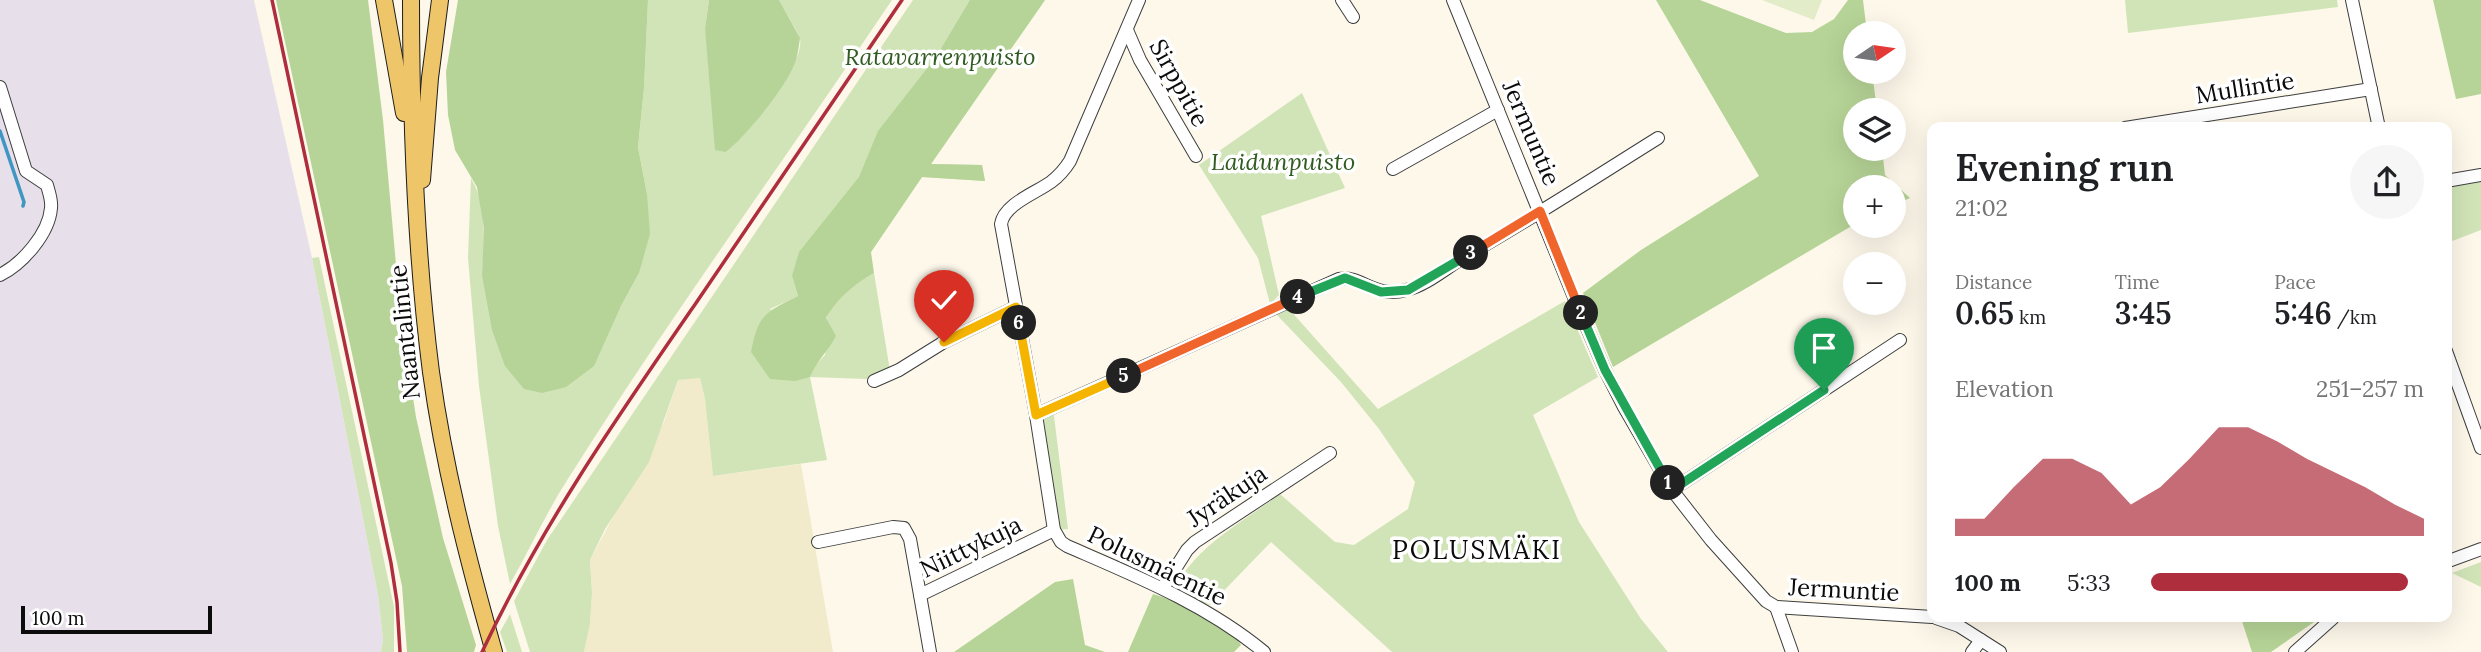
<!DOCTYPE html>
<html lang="en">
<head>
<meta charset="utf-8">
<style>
  :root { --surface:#fff; --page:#f6f6f6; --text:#202124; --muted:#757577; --accent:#af2e3d }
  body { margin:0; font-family:Lora,serif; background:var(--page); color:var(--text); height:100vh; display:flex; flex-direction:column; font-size:26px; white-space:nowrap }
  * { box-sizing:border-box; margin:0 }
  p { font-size:23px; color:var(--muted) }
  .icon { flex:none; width:38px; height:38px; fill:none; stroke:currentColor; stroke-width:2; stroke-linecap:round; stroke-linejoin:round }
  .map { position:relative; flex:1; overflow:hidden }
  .sheet { position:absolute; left:1927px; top:122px; width:525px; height:500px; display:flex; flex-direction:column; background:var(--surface); border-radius:14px; box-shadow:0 7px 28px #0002 }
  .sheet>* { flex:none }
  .needle { width:46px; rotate:77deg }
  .fabs { position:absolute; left:1843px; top:21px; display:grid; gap:14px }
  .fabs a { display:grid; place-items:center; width:63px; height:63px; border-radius:50%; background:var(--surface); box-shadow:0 7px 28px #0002; font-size:35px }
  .scale { position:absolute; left:21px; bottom:18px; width:191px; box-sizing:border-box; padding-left:7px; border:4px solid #0b0b0b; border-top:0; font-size:19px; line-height:24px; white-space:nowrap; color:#0b0b0b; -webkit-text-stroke:5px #fff; paint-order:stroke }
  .pin { position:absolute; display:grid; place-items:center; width:60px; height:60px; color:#fff; margin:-72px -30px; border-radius:50% 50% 50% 0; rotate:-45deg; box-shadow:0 0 7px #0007 }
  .pin .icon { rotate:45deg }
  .km { position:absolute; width:35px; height:35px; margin:-18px; border-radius:50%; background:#222; color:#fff; font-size:19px; line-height:35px; text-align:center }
  .round { display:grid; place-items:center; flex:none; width:74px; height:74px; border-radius:37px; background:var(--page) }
  .overview { display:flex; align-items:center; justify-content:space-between; height:119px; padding:0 28px }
  h1 { font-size:38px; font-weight:600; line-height:52px }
  .figures { display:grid; grid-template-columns:repeat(3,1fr); gap:10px; height:119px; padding:7px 28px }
  .figures div { display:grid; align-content:center }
  .figures b { font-size:30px; font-weight:600 }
  .figures small { font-size:19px; font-weight:400 }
  .figures p { font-size:19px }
  .chart { height:196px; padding:14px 28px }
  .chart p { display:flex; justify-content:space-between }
  .chart svg { width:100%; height:126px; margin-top:7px; fill:var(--accent); opacity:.7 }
  ul { padding:0 28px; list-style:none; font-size:23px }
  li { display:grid; grid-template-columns:112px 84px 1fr; align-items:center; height:52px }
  li i { height:18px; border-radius:9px; background:var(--accent) }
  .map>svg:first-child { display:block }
</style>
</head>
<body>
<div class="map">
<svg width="2481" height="652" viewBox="0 0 2481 652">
  <rect width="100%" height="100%" fill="#fdf8ea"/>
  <path fill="#e7dfe9" d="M0,0h254l58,258 66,337 5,44 -2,13h-381z"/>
  <path fill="#f1ebcc" d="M700,377l5,22 8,77 88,-12 32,188h-249l6,-28 2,-31 -2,-33 74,-138 14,-42z"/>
  <g fill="#d1e4b7">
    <path d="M648,0h61l-4,28 21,124c20,-16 79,-87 74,-113 0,-4 -18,-32 -21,-39h113c-108,161 -223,318 -326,482 -21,33 -37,69 -56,102l-12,-58 -19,-140 -11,-128 3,-80c17,29 13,65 11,97l138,33 19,-35 8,-79 -9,-47 6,-59z"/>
    <path d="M913,0h132l-114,164 51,1 3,16 -63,-4 -51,75 -79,24 6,20 -28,13 44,58 11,-12c1,-11 -2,-27 2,-38 7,-22 30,-33 47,-44l16,98 -24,8 -56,-2 17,83 -114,16 -8,-77 -5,-21 -22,2 -29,82 -44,67 -15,31 2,33 -2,31 -6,28h-54l-16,-51 33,-61z"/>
    <path d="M2125,0h212l1,7 -210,26z"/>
    <path d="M1302,93l43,95 -84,28 18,79 -9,9 -12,-46 -59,-93z"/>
    <path d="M2481,181v49l-34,13v-55z"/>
    <path d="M319,257l75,350v45h-13l2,-13 -5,-44 -66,-337z"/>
    <path d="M1565,301l33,76 -65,38 46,107 62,97 27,33h-276l-121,-110 -61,63 -39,-12c27,-49 66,-67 109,-99l55,48 19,3 54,-36 7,-27 -36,-53 -38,-47 -65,-68 13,-5 89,100z"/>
    <path d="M1053,408l15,121 -14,1 -18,-115z"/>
    <path d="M2481,562v25l-29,-14z"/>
    <path d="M510,614l12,38h-15l-7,-20z"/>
  </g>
  <g fill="#b6d497">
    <path d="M276,0h92l15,120 18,200 15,97 27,121 33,107 -2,7h-67l-5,-66z"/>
    <path d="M458,0h190l-4,88 -6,59 9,47 3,40 -11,39 -19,35 -26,58 -28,21 -24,6 -18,-4 -19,-23 -13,-36 -10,-55 2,-47 -7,-41 -22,-37 -7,-35 -2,-43z"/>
    <path d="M709,0h70l21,38c-1,7 -2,15 -4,22 -8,25 -49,75 -70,92l-11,-2 -10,-122z"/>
    <path d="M970,0h75l-114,164 51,1 3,16 -63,-4 -51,75 3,21c-20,12 -35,23 -48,45l10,18c-8,15 -20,26 -26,41l-15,4 -25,-2 -19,-27c7,-37 14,-40 47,-56l-6,-20 7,-24 60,-75 19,-46 58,-74z"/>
    <path d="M1656,0h44l86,33 26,-1 22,-13 14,-19h15l4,33h-12v39h17l5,38h-22v39h27l3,26 25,23 -16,7v-18h-39v37l-242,143 -30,-74 58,-43 118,-74z"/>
    <path d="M2433,0h48v94l-25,5z"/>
    <path d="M1073,579l12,66 20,7h-151l101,-70z"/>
    <path d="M1153,594l50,15 25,16 13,20 -7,7h-106z"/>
    <path d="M2241,618h75l1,2 -46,32h-19z"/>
  </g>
  <path fill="#e2ecc8" d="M1762,0h60l-8,20z"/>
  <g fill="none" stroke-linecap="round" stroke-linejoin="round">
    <path stroke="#3f96c2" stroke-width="3.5" d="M0,131l24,71 -1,4"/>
    <defs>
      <g id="minor">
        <path d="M1139,0l-69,161c-5,8 -11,15 -19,21 -15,11 -47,22 -50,42l35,191 18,115 7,12 6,4c69,30 139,58 197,106"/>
        <path d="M1342,0l11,17"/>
        <path d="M1453,0l123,302 29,68 19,37 48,83 39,50 55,61 10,6 156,10"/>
        <path d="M2352,0l27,128"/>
        <path d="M1127,30l13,30 56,96"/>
        <path d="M0,87l26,84 21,14c2,8 5,15 4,23 -2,26 -29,56 -51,67"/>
        <path d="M2125,128l246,-39"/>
        <path d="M1393,169l105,-59"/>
        <path d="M2446,181l35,-6"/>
        <path d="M2446,351l35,97"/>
        <path d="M874,381l25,-11 45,-28 72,-35"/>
        <path d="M1036,415l303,-136c23,-4 35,20 67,11 21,-5 41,-23 60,-34 65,-37 128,-78 192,-118"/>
        <path d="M1672,490l228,-150"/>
        <path d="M818,542l75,-15 11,1 6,11 10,56"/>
        <path d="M2446,562l35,-13"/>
        <path d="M1163,588l24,-38 8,-8 135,-89"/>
        <path d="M1776,607l16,45"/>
        <path d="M1936,618l23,8 41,26"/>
        <path d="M930,652l-10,-57 134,-65"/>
        <path d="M1972,652l9,-12"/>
        <path d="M2295,652l38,-34"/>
      </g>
      <g id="major">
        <path d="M384,0l20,113"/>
        <path d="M411,0c0,124 4,248 20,372 13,95 37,188 63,280"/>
        <path d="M422,180l8,-102 10,-78"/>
      </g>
    </defs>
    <use href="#minor" stroke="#3e3e3e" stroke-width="14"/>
    <use href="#major" stroke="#1c1c1c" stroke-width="18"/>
    <use href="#minor" stroke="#fff" stroke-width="12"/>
    <use href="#major" stroke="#eec569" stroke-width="16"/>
    <g stroke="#af2e3d" stroke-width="3.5">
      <path d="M272,0l119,563 6,39 3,50"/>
      <path d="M482,652c58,-124 136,-236 214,-349 69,-100 137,-202 206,-303"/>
    </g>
  </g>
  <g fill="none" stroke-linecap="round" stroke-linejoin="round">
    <defs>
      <path id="split-1" d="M1668,483l4,7 152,-100"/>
      <path id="split-2" d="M1581,313l24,57 63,113"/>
      <path id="split-3" d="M1471,253l69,-42 41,102"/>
      <path id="split-4" d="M1298,297l47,-19 36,14 27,-2 63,-37"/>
      <path id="split-5" d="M1124,376l174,-79"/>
      <path id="split-6" d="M1019,323l17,92 88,-39"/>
      <path id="split-7" d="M944,342l72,-35 3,16"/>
    </defs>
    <use href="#split-1" stroke="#fff" stroke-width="14"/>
    <use href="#split-2" stroke="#fff" stroke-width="14"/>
    <use href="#split-3" stroke="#fff" stroke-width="14"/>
    <use href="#split-4" stroke="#fff" stroke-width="14"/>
    <use href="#split-5" stroke="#fff" stroke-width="14"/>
    <use href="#split-6" stroke="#fff" stroke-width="14"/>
    <use href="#split-7" stroke="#fff" stroke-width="14"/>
    <use href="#split-1" stroke="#22a559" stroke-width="9"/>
    <use href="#split-2" stroke="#22a559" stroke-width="9"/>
    <use href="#split-3" stroke="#f0652b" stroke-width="9"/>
    <use href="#split-4" stroke="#22a559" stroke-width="9"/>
    <use href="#split-5" stroke="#f0652b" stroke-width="9"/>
    <use href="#split-6" stroke="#f5b400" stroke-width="9"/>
    <use href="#split-7" stroke="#f5b400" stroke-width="9"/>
  </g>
  <g text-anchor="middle" stroke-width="7" stroke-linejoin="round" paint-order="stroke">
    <g font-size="24" font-style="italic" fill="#315c21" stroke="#fff">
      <text x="940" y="65">Ratavarrenpuisto</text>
      <text x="1283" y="170">Laidunpuisto</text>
    </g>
    <g font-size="24" fill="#0b0b0b" stroke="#fff">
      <text transform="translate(1179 83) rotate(61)" y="8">Sirppitie</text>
      <text transform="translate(2245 88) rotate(-9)" y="8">Mullintie</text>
      <text transform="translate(1531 133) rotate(67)" y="8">Jermuntie</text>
      <text transform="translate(405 332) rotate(-96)" y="8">Naantalintie</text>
      <text transform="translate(1227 496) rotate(-34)" y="8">Jyräkuja</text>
      <text transform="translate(971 547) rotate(-26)" y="8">Niittykuja</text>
      <text transform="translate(1157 566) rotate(26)" y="8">Polusmäentie</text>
      <text transform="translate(1844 590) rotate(3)" y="8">Jermuntie</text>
    </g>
    <g font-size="26" letter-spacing="2" fill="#0b0b0b" stroke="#fff">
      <text x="1477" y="559">POLUSMÄKI</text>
    </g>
  </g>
</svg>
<div class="fabs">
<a><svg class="needle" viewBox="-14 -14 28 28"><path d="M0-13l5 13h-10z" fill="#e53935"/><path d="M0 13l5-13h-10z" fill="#757577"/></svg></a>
<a><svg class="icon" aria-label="layers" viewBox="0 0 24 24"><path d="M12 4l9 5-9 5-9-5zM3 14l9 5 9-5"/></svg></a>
<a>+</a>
<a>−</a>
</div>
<div class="scale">100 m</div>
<div class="pin" style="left:1824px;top:390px;background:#1e9e55"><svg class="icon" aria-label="arrive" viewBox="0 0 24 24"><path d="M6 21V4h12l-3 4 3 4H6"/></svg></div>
<div class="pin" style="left:944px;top:342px;background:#d93025"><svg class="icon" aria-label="check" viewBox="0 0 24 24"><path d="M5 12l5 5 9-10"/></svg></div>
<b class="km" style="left:1668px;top:483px">1</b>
<b class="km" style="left:1581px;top:313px">2</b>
<b class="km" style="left:1471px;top:253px">3</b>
<b class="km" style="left:1298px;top:297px">4</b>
<b class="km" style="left:1124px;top:376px">5</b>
<b class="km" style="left:1019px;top:323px">6</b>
<section class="sheet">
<div class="overview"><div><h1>Evening run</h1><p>21:02</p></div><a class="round"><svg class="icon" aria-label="share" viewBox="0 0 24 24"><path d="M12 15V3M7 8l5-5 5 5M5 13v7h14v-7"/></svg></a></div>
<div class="figures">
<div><p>Distance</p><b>0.65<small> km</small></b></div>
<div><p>Time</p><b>3:45</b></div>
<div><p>Pace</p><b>5:46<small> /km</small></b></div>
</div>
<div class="chart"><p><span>Elevation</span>251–257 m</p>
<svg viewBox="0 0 160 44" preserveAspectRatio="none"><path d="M0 44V38L10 38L20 27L30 17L40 17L50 22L60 33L70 27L80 17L90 6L100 6L110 11L120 17L130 22L140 27L150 33L160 38V44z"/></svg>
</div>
<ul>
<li><b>100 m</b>5:33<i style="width:94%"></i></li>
</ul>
</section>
</div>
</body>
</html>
